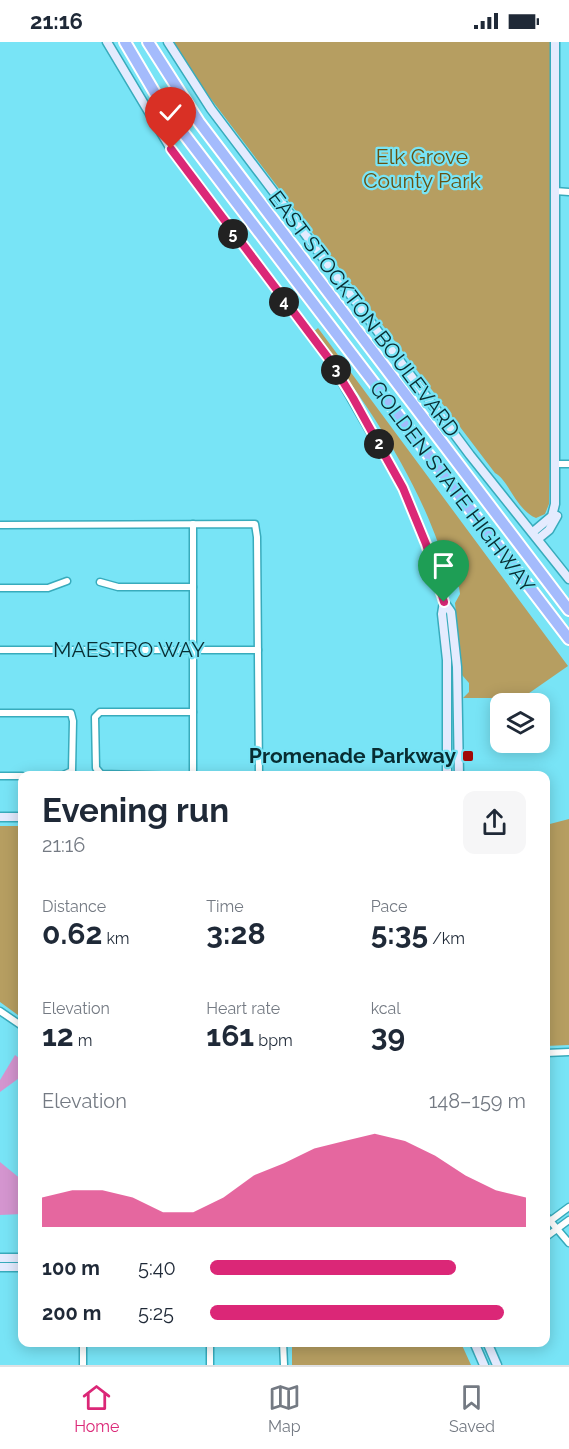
<!DOCTYPE html>
<html lang="en">
<head>
<meta charset="utf-8">
<style>
  :root { --surface:#fff; --page:#f6f6f7; --text:#1f2937; --muted:#747a83; --line:#e0e1e3; --accent:#db2777 }
  body { margin:0; font-family:Raleway,sans-serif; background:var(--page); color:var(--text); height:100vh; display:flex; flex-direction:column; font-size:22px; white-space:nowrap }
  * { box-sizing:border-box; margin:0 }
  p { font-size:20px; color:var(--muted) }
  .icon { flex:none; width:33px; height:33px; fill:none; stroke:currentColor; stroke-width:2; stroke-linecap:round; stroke-linejoin:round }
  .map { position:relative; flex:1; overflow:hidden }
  .details { position:absolute; left:18px; top:729px; width:532px; height:576px; display:flex; flex-direction:column; background:var(--surface); border-radius:12px; box-shadow:0 3px 15px #0003 }
  .details>* { flex:none }
  .controls { position:absolute; left:490px; top:651px; display:grid; gap:12px }
  .controls a { display:grid; place-items:center; width:60px; height:60px; border-radius:12px; background:var(--surface); box-shadow:0 3px 15px #0003; font-size:30px }
  .pin { position:absolute; display:grid; place-items:center; width:51px; height:51px; color:#fff; margin:-62px -26px; border-radius:50% 50% 50% 0; rotate:-45deg; box-shadow:0 0 6px #0007 }
  .pin .icon { rotate:45deg }
  .km { position:absolute; width:30px; height:30px; margin:-15px; border-radius:50%; background:#222; color:#fff; font-size:16px; line-height:30px; text-align:center }
  .round { display:grid; place-items:center; flex:none; width:63px; height:63px; border-radius:12px; background:var(--page) }
  .headline { display:flex; align-items:center; justify-content:space-between; height:102px; padding:0 24px }
  h1 { font-size:33px; font-weight:700; line-height:45px }
  .figures { display:grid; grid-template-columns:repeat(3,1fr); gap:9px; height:102px; padding:6px 24px }
  .figures div { display:grid; align-content:center }
  .figures b { font-size:30px; font-weight:700 }
  .figures small { font-size:16px; font-weight:400 }
  .figures p { font-size:16px }
  .chart { height:168px; padding:12px 24px }
  .chart p { display:flex; justify-content:space-between }
  .chart svg { width:100%; height:108px; margin-top:6px; fill:var(--accent); opacity:.7 }
  ul { padding:0 24px; list-style:none; font-size:20px }
  li { display:grid; grid-template-columns:96px 72px 1fr; align-items:center; height:45px }
  li i { height:15px; border-radius:8px; background:var(--accent) }
  .status { display:flex; justify-content:space-between; align-items:center; height:42px; padding:0 30px; background:var(--surface); direction:ltr }
  .status svg { height:16px; fill:currentColor }
  .tabs { display:flex; justify-content:space-around; align-items:center; height:84px; border-top:2px solid var(--line); background:var(--surface); font-size:16px; color:var(--muted) }
  .tabs a { display:grid; justify-items:center; gap:3px }
  .tabs .active { color:var(--accent) }
  .map>svg:first-child { display:block }
</style>
</head>
<body>
<div class="status"><b>21:16</b><svg viewBox="0 0 49 12"><path d="M0 12V9h3v3zM5 12V6h3v6zM10 12V3h3v9zM15 12V0h3v12zM26 1h20v11H26zM47 4h2v5h-2z"/></svg></div>
<div class="map">
<svg width="569" height="1323" viewBox="0 0 569 1323">
  <rect width="100%" height="100%" fill="#78e4f6"/>
  <g fill="#b69e61">
    <path d="M173,0h377v414l-1,48 -4,10 -9,4c-20,-8 -28,-39 -41,-45l-303,-399z"/>
    <path d="M318,286l250,338 -46,32h-59l6,-6v-9l-7,-8 -7,-72 5,-9 -1,-7 -9,-5c-23,-92 -81,-176 -137,-250z"/>
    <path d="M569,777v226l-23,1v-221z"/>
    <path d="M0,784h22v192l-22,-16z"/>
    <path d="M292,1301h169l10,22h-179z"/>
  </g>
  <g fill="#d495cf">
    <path d="M15,1013l7,5v16l-22,16v-12z"/>
    <path d="M0,1120l22,18v34l-22,1z"/>
  </g>
  <g fill="none" stroke-linecap="round" stroke-linejoin="round">
    <defs>
      <g id="street">
        <path d="M555,149l14,1"/>
        <path d="M556,422h13"/>
        <path d="M193,482v252"/>
        <path d="M0,483l255,-1 2,13 2,239"/>
        <path d="M100,540l18,5h75"/>
        <path d="M0,546h48l19,-7"/>
        <path d="M0,608h258"/>
        <path d="M0,671h71l2,8 -1,50 -9,4 -28,1"/>
        <path d="M0,734h22"/>
        <path d="M182,734l-81,-2 -5,-6 -1,-51 5,-5h93"/>
        <path d="M0,969l22,15"/>
        <path d="M546,1011l23,-1"/>
        <path d="M546,1174l23,27"/>
        <path d="M546,1182l23,-17"/>
        <path d="M546,1195l23,-17"/>
        <path d="M83,1300v23"/>
        <path d="M210,1300v23"/>
        <path d="M283,1300l1,23"/>
      </g>
      <g id="secondary">
        <path d="M107,0l64,107 158,210 74,129 23,56 18,58 7,10 6,55 2,109"/>
        <path d="M168,0l43,67 68,90 191,256 99,124"/>
        <path d="M533,490l19,-16 3,-12v-462"/>
        <path d="M538,497l11,-9 8,-14"/>
        <path d="M444,560l-2,12 5,46v116"/>
        <path d="M0,775h22"/>
        <path d="M0,1216h22"/>
        <path d="M0,1225h22"/>
        <path d="M474,1300l10,23"/>
        <path d="M487,1300l10,23"/>
      </g>
      <g id="highway">
        <path d="M125,0l30,51 26,37 388,509"/>
        <path d="M148,0l51,80 370,488"/>
      </g>
    </defs>
    <use href="#street" stroke="#38abbc" stroke-width="9"/>
    <use href="#secondary" stroke="#38abbc" stroke-width="11"/>
    <use href="#highway" stroke="#fff" stroke-width="14"/>
    <use href="#street" stroke="#fff" stroke-width="6"/>
    <use href="#secondary" stroke="#e4ebfe" stroke-width="8"/>
    <use href="#highway" stroke="#a4bbfc" stroke-width="10"/>
  </g>
  <g fill="none" stroke-linecap="round" stroke-linejoin="round">
    <defs>
      <path id="route" d="M171,107l158,210 24,39 50,90 23,56 18,58"/>
    </defs>
    <use href="#route" stroke="#fff" stroke-width="12"/>
    <use href="#route" stroke="#db2777" stroke-width="8"/>
  </g>
  <rect fill="#a20907" stroke="#78e4f6" stroke-width="2" x="462" y="708" width="12" height="12" rx="3"/>
  <g text-anchor="middle" stroke-width="4.5" stroke-linejoin="round" paint-order="stroke">
    <g font-size="21" fill="#675212" stroke="#78e4f6">
      <text x="422" y="122">Elk Grove<tspan x="422" dy="24">County Park</tspan></text>
    </g>
    <g font-size="21" fill="#082d32" stroke="#78e4f6">
      <text transform="translate(364 272) rotate(53)" y="7">EAST STOCKTON BOULEVARD</text>
      <text transform="translate(452 445) rotate(53)" y="7">GOLDEN STATE HIGHWAY</text>
      <text x="129" y="615">MAESTRO WAY</text>
    </g>
    <g font-size="21" font-weight="bold" fill="#082d32" stroke="#78e4f6" text-anchor="end">
      <text x="456" y="721">Promenade Parkway</text>
    </g>
  </g>
</svg>
<div class="controls">
<a><svg class="icon" aria-label="layers" viewBox="0 0 24 24"><path d="M12 4l9 5-9 5-9-5zM3 14l9 5 9-5"/></svg></a>
</div>
<div class="pin" style="left:444px;top:560px;background:#1e9e55"><svg class="icon" aria-label="arrive" viewBox="0 0 24 24"><path d="M6 21V4h12l-3 4 3 4H6"/></svg></div>
<div class="pin" style="left:171px;top:107px;background:#d93025"><svg class="icon" aria-label="check" viewBox="0 0 24 24"><path d="M5 12l5 5 9-10"/></svg></div>
<b class="km" style="left:379px;top:402px">2</b>
<b class="km" style="left:336px;top:328px">3</b>
<b class="km" style="left:284px;top:260px">4</b>
<b class="km" style="left:233px;top:192px">5</b>
<section class="details">
<div class="headline"><div><h1>Evening run</h1><p>21:16</p></div><a class="round"><svg class="icon" aria-label="share" viewBox="0 0 24 24"><path d="M12 15V3M7 8l5-5 5 5M5 13v7h14v-7"/></svg></a></div>
<div class="figures">
<div><p>Distance</p><b>0.62<small> km</small></b></div>
<div><p>Time</p><b>3:28</b></div>
<div><p>Pace</p><b>5:35<small> /km</small></b></div>
</div>
<div class="figures">
<div><p>Elevation</p><b>12<small> m</small></b></div>
<div><p>Heart rate</p><b>161<small> bpm</small></b></div>
<div><p>kcal</p><b>39</b></div>
</div>
<div class="chart"><p><span>Elevation</span>148–159 m</p>
<svg viewBox="0 0 160 44" preserveAspectRatio="none"><path d="M0 44V32L10 29L20 29L30 32L40 38L50 38L60 32L70 23L80 18L90 12L100 9L110 6L120 9L130 15L140 23L150 29L160 32V44z"/></svg>
</div>
<ul>
<li><b>100 m</b>5:40<i style="width:78%"></i></li>
<li><b>200 m</b>5:25<i style="width:93%"></i></li>
</ul>
</section>
</div>
<nav class="tabs">
<a class="active"><svg class="icon" aria-label="home" viewBox="0 0 24 24"><path d="M3 11l9-7 9 7M6 9v11h12V9"/></svg>Home</a>
<a><svg class="icon" aria-label="map" viewBox="0 0 24 24"><path d="M3 6l6-2 6 2 6-2v14l-6 2-6-2-6 2zM9 4v14M15 6v14"/></svg>Map</a>
<a><svg class="icon" aria-label="saved" viewBox="0 0 24 24"><path d="M7 4h10v16l-5-4-5 4z"/></svg>Saved</a>
</nav>
</body>
</html>
